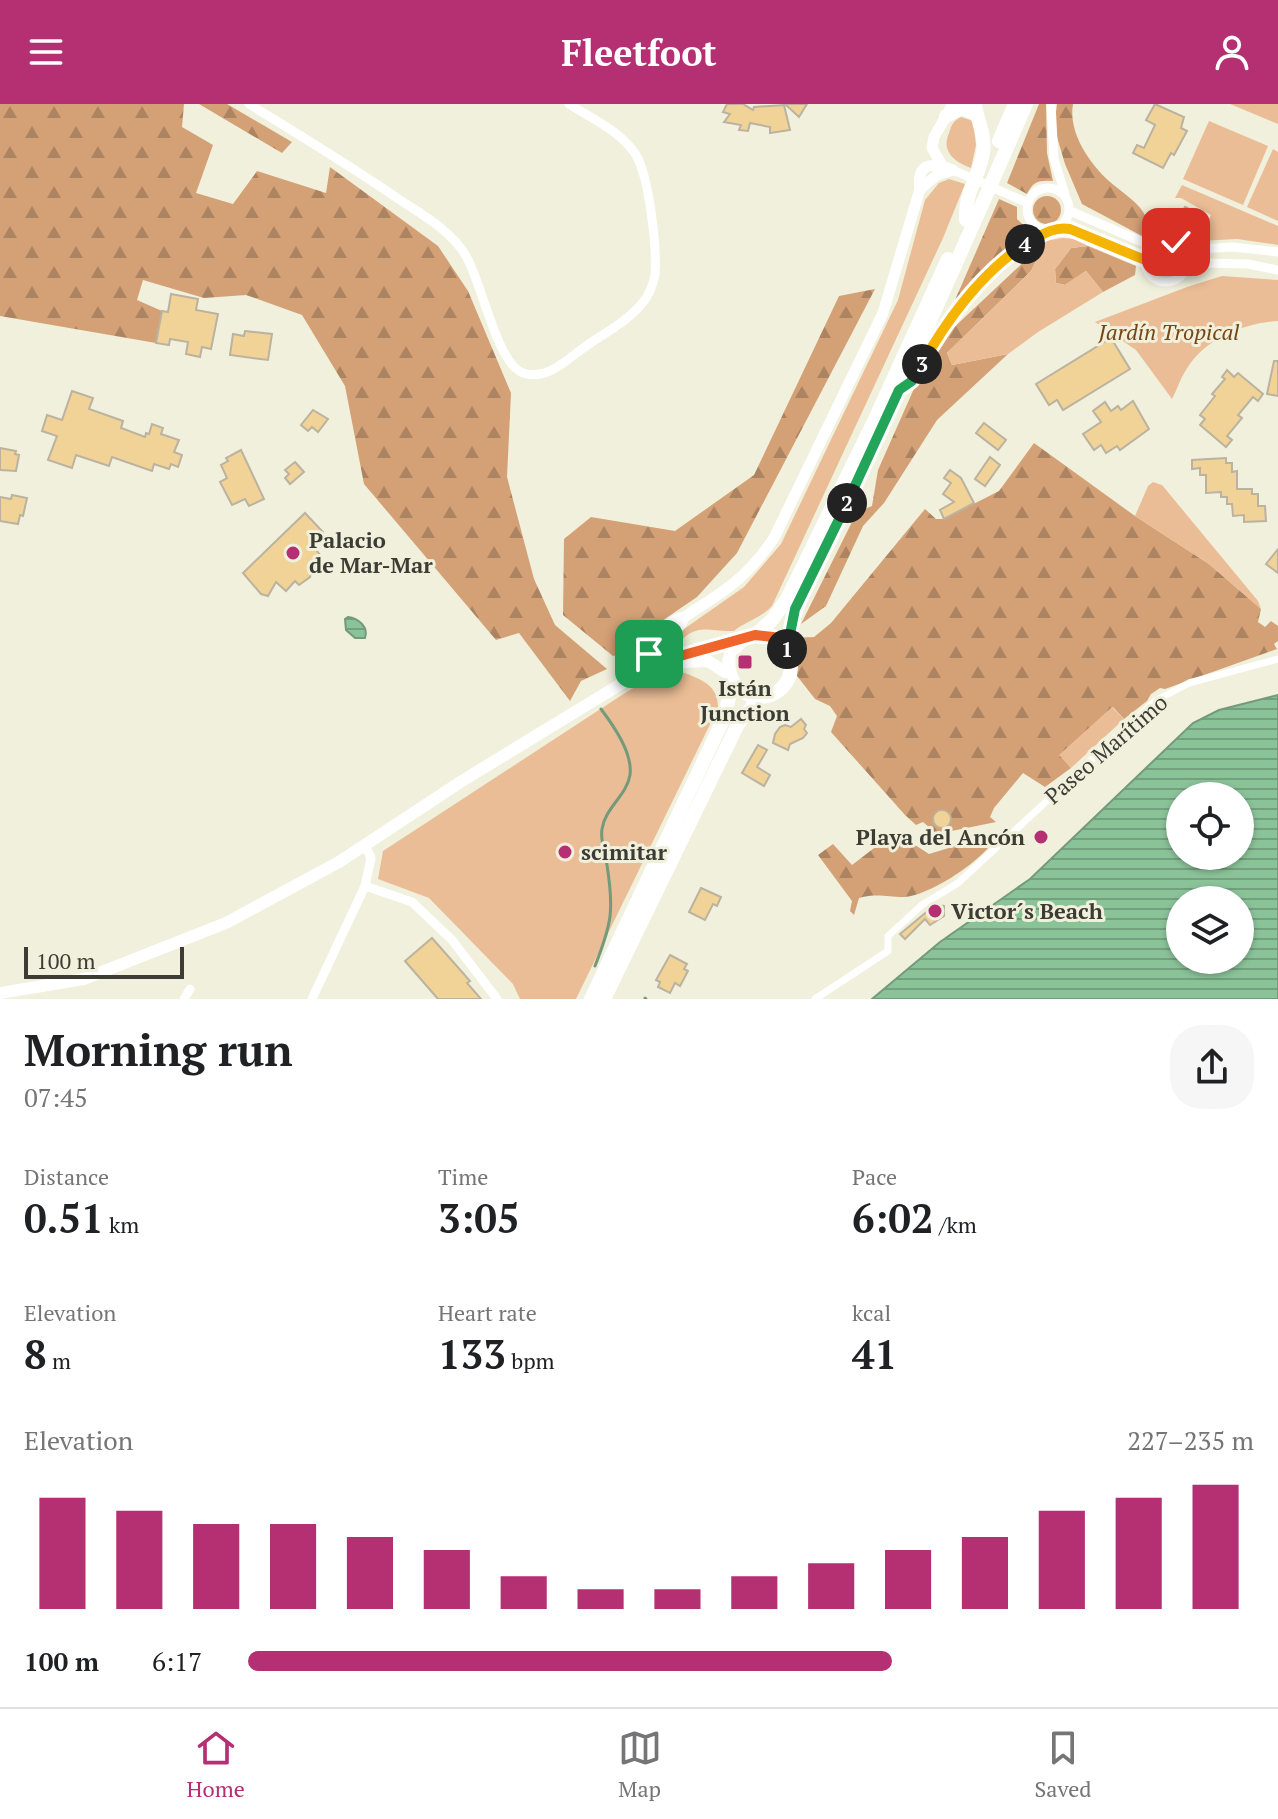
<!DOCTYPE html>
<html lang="en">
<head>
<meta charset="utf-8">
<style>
  :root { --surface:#fff; --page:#f6f6f6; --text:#202124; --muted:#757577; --line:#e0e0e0; --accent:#b52f73 }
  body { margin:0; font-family:"PT Serif",serif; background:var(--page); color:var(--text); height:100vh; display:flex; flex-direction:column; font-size:30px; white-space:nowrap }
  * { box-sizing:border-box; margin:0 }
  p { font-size:26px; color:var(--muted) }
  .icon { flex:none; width:44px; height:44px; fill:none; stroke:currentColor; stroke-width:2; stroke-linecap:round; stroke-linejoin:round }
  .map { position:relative; height:895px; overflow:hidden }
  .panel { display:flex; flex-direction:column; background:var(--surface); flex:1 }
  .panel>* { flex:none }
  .tools { position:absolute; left:1166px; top:678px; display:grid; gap:16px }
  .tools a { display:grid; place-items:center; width:88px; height:88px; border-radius:50%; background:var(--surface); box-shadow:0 2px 6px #0004; font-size:40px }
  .scale { position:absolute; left:24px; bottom:20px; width:160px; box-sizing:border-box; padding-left:8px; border:4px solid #3c3c34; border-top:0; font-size:22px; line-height:28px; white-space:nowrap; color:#3c3c34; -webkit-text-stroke:6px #f0f0dc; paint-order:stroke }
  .pin { position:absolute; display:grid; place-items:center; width:68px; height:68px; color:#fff; margin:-34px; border-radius:16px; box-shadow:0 4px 12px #0006 }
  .km { position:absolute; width:40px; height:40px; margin:-20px; border-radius:50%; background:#222; color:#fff; font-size:22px; line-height:40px; text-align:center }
  .round { display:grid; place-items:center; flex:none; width:84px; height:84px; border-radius:32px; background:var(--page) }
  .headline { display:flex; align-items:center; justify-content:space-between; height:136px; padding:0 24px }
  h1 { font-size:44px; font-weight:600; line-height:60px }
  .metrics { display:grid; grid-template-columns:repeat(3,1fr); gap:12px; height:136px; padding:8px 24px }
  .metrics div { display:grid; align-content:center }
  .metrics b { font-size:40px; font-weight:600 }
  .metrics small { font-size:22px; font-weight:400 }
  .metrics p { font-size:22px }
  .chart { height:224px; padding:16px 24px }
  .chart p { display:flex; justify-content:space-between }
  .chart svg { width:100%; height:144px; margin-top:8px; stroke:var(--accent); stroke-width:6 }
  ul { padding:0 24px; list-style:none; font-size:26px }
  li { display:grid; grid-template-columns:128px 96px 1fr; align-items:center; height:60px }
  li i { height:20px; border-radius:10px; background:var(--accent) }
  header { display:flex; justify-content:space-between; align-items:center; height:104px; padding:0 24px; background:var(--accent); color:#fff; font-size:36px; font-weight:600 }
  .tab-bar { display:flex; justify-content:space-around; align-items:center; height:112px; border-top:2px solid var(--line); background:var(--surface); font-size:22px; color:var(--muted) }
  .tab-bar a { display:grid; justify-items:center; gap:4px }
  .tab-bar .selected { color:var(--accent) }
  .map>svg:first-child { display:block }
</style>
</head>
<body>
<header><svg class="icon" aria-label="menu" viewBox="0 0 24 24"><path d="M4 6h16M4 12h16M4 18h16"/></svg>Fleetfoot<svg class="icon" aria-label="person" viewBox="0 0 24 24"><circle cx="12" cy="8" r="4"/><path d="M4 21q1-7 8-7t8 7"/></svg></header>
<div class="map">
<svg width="1278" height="895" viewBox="0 0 1278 895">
  <defs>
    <pattern id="forest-firs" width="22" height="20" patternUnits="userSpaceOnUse" patternTransform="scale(2)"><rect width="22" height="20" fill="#d4a176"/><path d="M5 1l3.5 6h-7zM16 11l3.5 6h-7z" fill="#ad8462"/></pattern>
    <pattern id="water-rules" width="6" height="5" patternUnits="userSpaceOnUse" patternTransform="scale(2)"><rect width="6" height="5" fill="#8bc399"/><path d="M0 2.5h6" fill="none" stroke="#73a07e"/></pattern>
  </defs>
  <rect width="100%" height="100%" fill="#f0f0dc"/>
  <g fill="url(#forest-firs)">
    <path d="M0,0h184l-2,23 31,18 -17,48 37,11 24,-33 69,22 4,-26 108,79 30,45 43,102 -4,84 27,102 21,46 52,44 -26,12 -11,20 -51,-68 -23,7 -132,-156 -19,-98 -43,-71 -56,-20 -42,3 -61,-18 -6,20 25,11 -6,32 -156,-27z"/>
    <path d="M199,0h28l65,38 -10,11z"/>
    <path d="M1039,0h7l1,49 6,28c-13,-1 -20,0 -26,13l-20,-11z"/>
    <path d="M1057,0h16c-5,28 16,59 36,77 18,16 40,26 41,52l-8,3 -60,-32 -17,-40 -11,-37z"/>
    <circle cx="1047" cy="106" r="14"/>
    <path d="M999,95l18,8v12l17,16 -43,29 -39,43z"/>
    <path d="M1046,137l-15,30 -84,82 5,12 56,-11 -71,66 -53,83 -21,23 -37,80 -25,18 56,-112 15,-6 6,-36 54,-122z"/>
    <path d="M1088,142l48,20 -1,9 -32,17 -17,-21 -21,14 -9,-2 -1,-14 16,-21z"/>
    <circle cx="1164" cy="157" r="11"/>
    <path d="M875,185l-138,264 -40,44 -41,28 -18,24 -25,7 -50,-41 1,-76 27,-22 84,14 79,-56 85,-179z"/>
    <path d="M1034,339l101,73 74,48 52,45 -3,13 7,5 6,-6 7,5v15l-4,3 3,5 -112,40 -5,-1 -9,6 -4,7 -23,18 -11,-12 -53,48 11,13 -26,19 -22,-14 -29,35 -4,9 6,5 -59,12 -14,-12 -7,3 -11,-10 -74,-83 6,-16 -7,-10 -15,-7 -28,-36 12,-25 15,-1 17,-14 94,-114 11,10h8l55,-28z"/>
    <path d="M895,728l34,22 56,-17 6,7c-14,20 -63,52 -87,53 -18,0 -27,-4 -45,1l-5,17 -4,-4 2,-10 -34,-46 15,-11 19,21z"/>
  </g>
  <g fill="#eabd96">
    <path d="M1230,0h48v20z"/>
    <path d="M961,13l12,4 3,24 -5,23c-17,-6 -30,-17 -22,-35 3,-9 4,-12 12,-16z"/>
    <path d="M1209,17l59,25 -25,59 -60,-26z"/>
    <path d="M1273,45l5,3v69l-31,-14z"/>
    <path d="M949,75l16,5 -22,54 -171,368c-11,12 -28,16 -38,25 -28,1 -37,-10 -59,16l-4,-5 3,-6 70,-49 37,-43 117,-244 27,-100 14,-17z"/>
    <path d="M1182,81l96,41v19l-41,-6 -37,2 11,-26 -30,-17h-6z"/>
    <path d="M1062,134l12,1 14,7 -17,2 -16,21 1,14 9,2 21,-14 17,21 -65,40 -30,22 -56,11 -5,-12 84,-82 15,-30z"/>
    <path d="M1222,172l56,4v41c-35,2 -74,18 -92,49 -6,9 -9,20 -14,29l-36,-49 -41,-28 92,-35z"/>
    <path d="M1153,378l9,3 96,116 3,8 -52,-45 -74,-48 13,-30z"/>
    <path d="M679,567c19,7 40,13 39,37l-142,291h-56l-7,-15 -84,-86 -51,-19 5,-28 242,-158 32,-19z"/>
    <path d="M1112,603l12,12 -53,49 -12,-13z"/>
  </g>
  <g fill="url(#water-rules)" stroke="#739a7b" stroke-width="2" fill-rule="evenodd">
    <path d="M348,513c10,1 21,10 17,21h-10l-9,-8 -1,-11z"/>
    <path d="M1278,591v304h-406l68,-57 90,-63 163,-156 26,-13zM1180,692h60v60h-60zM1180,796h60v60h-60z"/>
  </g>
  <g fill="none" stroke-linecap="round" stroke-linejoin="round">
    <g stroke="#739a7b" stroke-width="3">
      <path d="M595,862c17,-43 19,-56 12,-101 -2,-12 -7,-25 -5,-36 3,-21 25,-34 28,-54 3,-22 -17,-50 -29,-66"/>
      <path d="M645,894l1,1"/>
    </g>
  </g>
  <g fill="#f1d397" stroke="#bbb2a0" stroke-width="2">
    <path d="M727,0h16l10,6 1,-3 30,-2 6,25 -20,3v-6l-20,-4 -2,8 -9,-1 2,-5 -17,-3 6,-8 -7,-2z"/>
    <path d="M785,0h22l-8,13z"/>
    <path d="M1155,0l29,13 -3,11 6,3 -13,24 -3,-2 -8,15 -30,-15 4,-8 7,3 11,-23 -9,-5z"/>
    <path d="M1185,103l21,10 -5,12 -14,-6 2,-3 -9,-4z"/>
    <path d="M171,190l27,5 -2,11 22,4 -7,35 -9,-2 -2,10 -14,-3 2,-12 -18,-3 -1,6 -13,-2 6,-32 6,1z"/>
    <path d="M245,227l27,3 -4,26 -38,-5 3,-21 11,2z"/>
    <path d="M1111,234l19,31 -67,41 -6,-10 -8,5 -13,-21z"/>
    <path d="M1274,257h4v35l-11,-2z"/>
    <path d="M1227,266l7,7 4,-4 25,21 -5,7 -5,-4 -15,18 4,3 -15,18 5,4 -6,7 -26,-22 5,-6 -5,-4 15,-19 -3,-2 13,-15 -3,-2z"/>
    <path d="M72,287l21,7 -4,11 34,12 -2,7 24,9 1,-4 3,1 3,-10 11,4 -2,6 18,6 -5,12 8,3 -4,12 -7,-3 -2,5 -15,-5 -2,7 -40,-14 -3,9 -33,-11 -4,13 -24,-8 9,-24 -15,-5 5,-16 15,5z"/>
    <path d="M1133,297l16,28 -29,21 -3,-4 -11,7 -5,-8 -7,5 -11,-16 18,-12 -8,-11 12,-9 6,9 7,-5 3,4z"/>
    <path d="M313,306l15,9 -10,13 -6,-5 -4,4 -7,-6z"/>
    <path d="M984,319l22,17 -8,10 -22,-17z"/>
    <path d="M0,344l16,3 -1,3 4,1 -3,16 -16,-1z"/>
    <path d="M241,346l23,49 -15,7 -4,-7 -13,6 -12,-23 7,-4 -6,-13 7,-4 -2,-3z"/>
    <path d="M990,353l10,8 -15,21 -10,-7z"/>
    <path d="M1226,354v5h6v9l5,-1v18h15v5h6v12h7l1,15 -22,1v-7l-11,1 -1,-12h-5v-7h-6v-5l-15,1v-18h-6v-7l-8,1v-9z"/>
    <path d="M295,358l9,10 -14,12 -5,-6 4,-4 -4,-4z"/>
    <path d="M950,366l11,8 13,25 -30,16 -4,-9 14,-8 -11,-8 8,-11 -7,-5z"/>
    <path d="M12,391l15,3 -4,18 -3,-1 -2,9 -18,-3v-24l11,2z"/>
    <path d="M305,409l18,19 -10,14 8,10 -10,7 3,4 -4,10 -11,8 -4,-4 -9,10 -10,-9 -8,14 -7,-2 -18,-21z"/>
    <path d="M1278,445v24l-12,-9z"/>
    <path d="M801,615l5,6 -2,4 3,4 -4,5 -13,6 -2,6 -15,-7 2,-9 5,-7 5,-2 6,2z"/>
    <path d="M758,641l9,5 -10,17 13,8 -6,11 -22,-13z"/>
    <circle cx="942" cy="715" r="9"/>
    <path d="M701,784l20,9 -4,9 -4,-2 -8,16 -16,-8z"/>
    <path d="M936,800l8,2v10l-14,9 -5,-6 -20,20 -5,-5z"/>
    <path d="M432,834l38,43 -3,2 14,16h-43l-33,-38z"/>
    <path d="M670,851l17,9 -3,5 4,2 -8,15 -5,-3 -5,10 -12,-6 2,-5 -4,-2z"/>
  </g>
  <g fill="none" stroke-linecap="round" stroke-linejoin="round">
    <path stroke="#fff" stroke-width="7" d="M815,895l73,-48v-15l34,-31 36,-22 197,-182 34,-18 89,-24"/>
    <g stroke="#fff" stroke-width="9">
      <path d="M249,0c50,31 100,61 148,94 24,16 54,32 69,58 16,27 31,108 57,117 23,8 42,-12 59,-24 20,-15 46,-27 62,-48 5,-6 10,-19 11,-27 2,-27 -6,-97 -19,-119 -15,-24 -44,-36 -67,-51"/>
      <path d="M1051,0l3,55 11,35"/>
      <path d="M953,66l75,33"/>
      <circle cx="1048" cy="105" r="21"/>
      <path d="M1070,107l82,35"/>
      <path d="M1060,123l10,2 75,31"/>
      <circle cx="1166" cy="157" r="21"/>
      <path d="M1185,146l47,-3 46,5"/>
      <path d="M1186,166l18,-7 44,1 30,6"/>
      <path d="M902,284l10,-7c39,-67 68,-110 136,-150"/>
      <path d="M365,782l47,16 40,38 45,59"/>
      <path d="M184,895l6,-10"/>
      <path d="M312,895l53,-113 6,-28 -6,-13"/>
    </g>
    <g stroke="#fff" stroke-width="11">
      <path d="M942,61l-10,-17 2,-11 19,-33"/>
      <path d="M920,85l17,-14 16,-5"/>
      <path d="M651,564l10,-22 20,-22 3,-6"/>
      <path d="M629,575c4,-19 36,-59 55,-62 40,-25 63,-39 90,-79l109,-225 37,-124c-4,-27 13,-27 33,-19"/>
    </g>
    <g stroke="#fff" stroke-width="12">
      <path d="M682,558l26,-1 23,15"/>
      <path d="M0,889l84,-14 142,-56 113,-61 123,-81 167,-102 44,-21 75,-21"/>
    </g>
    <g stroke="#fff" stroke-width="14">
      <path d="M946,12l16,-8 14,6"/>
      <path d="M999,37l16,-37"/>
      <path d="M966,116c-2,-26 13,-43 17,-67 3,-18 -6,-32 -8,-49"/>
      <path d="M755,531l17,-15 15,-21 89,-182 72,-158"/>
      <circle cx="760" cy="562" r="31"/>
      <path d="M787,545c7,-57 48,-119 72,-173 57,-123 113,-247 167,-372"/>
      <path d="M591,895l133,-281 9,-37"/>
      <path d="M604,895l134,-275 22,-27"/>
    </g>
  </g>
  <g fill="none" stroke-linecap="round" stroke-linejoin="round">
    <defs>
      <path id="split-1" d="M649,550l2,14 22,-10 82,-23 18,2 14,12"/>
      <path id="split-2" d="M787,545l8,-40 52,-106"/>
      <path id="split-3" d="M847,399l52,-113 13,-9 10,-17"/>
      <path id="split-4" d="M922,260c26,-46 58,-90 103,-120"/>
      <path id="split-5" d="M1025,140c15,-8 28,-18 45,-15l75,31c3,-16 16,-23 31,-18"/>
    </defs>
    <use href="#split-1" stroke="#fff" stroke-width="16"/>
    <use href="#split-2" stroke="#fff" stroke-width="16"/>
    <use href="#split-3" stroke="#fff" stroke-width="16"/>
    <use href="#split-4" stroke="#fff" stroke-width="16"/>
    <use href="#split-5" stroke="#fff" stroke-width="16"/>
    <use href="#split-1" stroke="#f0652b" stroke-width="10"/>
    <use href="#split-2" stroke="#22a559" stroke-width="10"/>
    <use href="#split-3" stroke="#22a559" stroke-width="10"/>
    <use href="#split-4" stroke="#f5b400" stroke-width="10"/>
    <use href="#split-5" stroke="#f5b400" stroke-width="10"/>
  </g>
  <g fill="#b52f73" stroke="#f0f0dc" stroke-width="3">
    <circle cx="293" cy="449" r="8"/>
    <rect x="737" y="550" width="16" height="16" rx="4"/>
    <circle cx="1041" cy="733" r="8"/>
    <circle cx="565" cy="748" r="8"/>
    <circle cx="935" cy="807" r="8"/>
  </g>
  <g text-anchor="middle" stroke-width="6" stroke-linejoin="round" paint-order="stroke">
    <g font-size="22" font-style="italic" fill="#774614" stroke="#f0f0dc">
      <text x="1169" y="236">Jardín Tropical</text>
    </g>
    <g font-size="22" font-weight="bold" fill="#3c3c34" stroke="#f0f0dc" text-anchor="start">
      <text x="309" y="444">Palacio<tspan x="309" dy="25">de Mar-Mar</tspan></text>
      <text x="745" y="592" text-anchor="middle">Istán<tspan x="745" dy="25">Junction</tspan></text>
      <text x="1025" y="741" text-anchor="end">Playa del Ancón</text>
      <text x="581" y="756">scimitar</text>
      <text x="951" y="815">Victor´s Beach</text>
    </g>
    <g font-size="22" fill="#3c3c34" stroke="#f0f0dc">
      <text transform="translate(1106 645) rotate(-41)" y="8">Paseo Marítimo</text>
    </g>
  </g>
</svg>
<div class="tools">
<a><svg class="icon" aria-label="locate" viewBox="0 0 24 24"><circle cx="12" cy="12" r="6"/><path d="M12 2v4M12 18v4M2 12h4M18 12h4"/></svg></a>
<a><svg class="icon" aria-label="layers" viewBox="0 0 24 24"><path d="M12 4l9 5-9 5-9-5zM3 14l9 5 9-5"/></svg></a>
</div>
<div class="scale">100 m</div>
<div class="pin" style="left:649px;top:550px;background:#1e9e55"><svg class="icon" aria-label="arrive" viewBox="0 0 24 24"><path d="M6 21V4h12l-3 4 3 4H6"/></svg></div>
<div class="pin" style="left:1176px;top:138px;background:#d93025"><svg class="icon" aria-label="check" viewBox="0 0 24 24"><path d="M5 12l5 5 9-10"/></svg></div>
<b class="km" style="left:787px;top:545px">1</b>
<b class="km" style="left:847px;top:399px">2</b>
<b class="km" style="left:922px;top:260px">3</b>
<b class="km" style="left:1025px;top:140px">4</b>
</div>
<section class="panel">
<div class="headline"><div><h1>Morning run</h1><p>07:45</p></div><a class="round"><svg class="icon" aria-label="share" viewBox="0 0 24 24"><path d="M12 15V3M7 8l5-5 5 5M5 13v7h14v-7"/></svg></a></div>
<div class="metrics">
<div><p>Distance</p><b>0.51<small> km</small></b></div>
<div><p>Time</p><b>3:05</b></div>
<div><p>Pace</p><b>6:02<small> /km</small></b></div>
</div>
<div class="metrics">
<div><p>Elevation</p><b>8<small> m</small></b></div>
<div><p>Heart rate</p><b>133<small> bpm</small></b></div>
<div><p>kcal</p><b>41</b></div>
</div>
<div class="chart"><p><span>Elevation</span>227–235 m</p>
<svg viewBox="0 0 160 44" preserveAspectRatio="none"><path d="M5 44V10M15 44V14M25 44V18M35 44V18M45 44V22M55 44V26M65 44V34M75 44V38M85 44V38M95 44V34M105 44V30M115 44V26M125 44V22M135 44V14M145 44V10M155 44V6"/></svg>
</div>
<ul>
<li><b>100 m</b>6:17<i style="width:64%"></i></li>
</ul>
</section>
<nav class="tab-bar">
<a class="selected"><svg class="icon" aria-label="home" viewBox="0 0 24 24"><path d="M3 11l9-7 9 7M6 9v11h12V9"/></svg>Home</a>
<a><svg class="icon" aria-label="map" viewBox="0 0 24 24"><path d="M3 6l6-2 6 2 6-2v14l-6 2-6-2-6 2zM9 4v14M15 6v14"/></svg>Map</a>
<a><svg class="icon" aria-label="saved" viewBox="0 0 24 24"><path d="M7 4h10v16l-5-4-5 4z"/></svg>Saved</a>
</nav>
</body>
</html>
